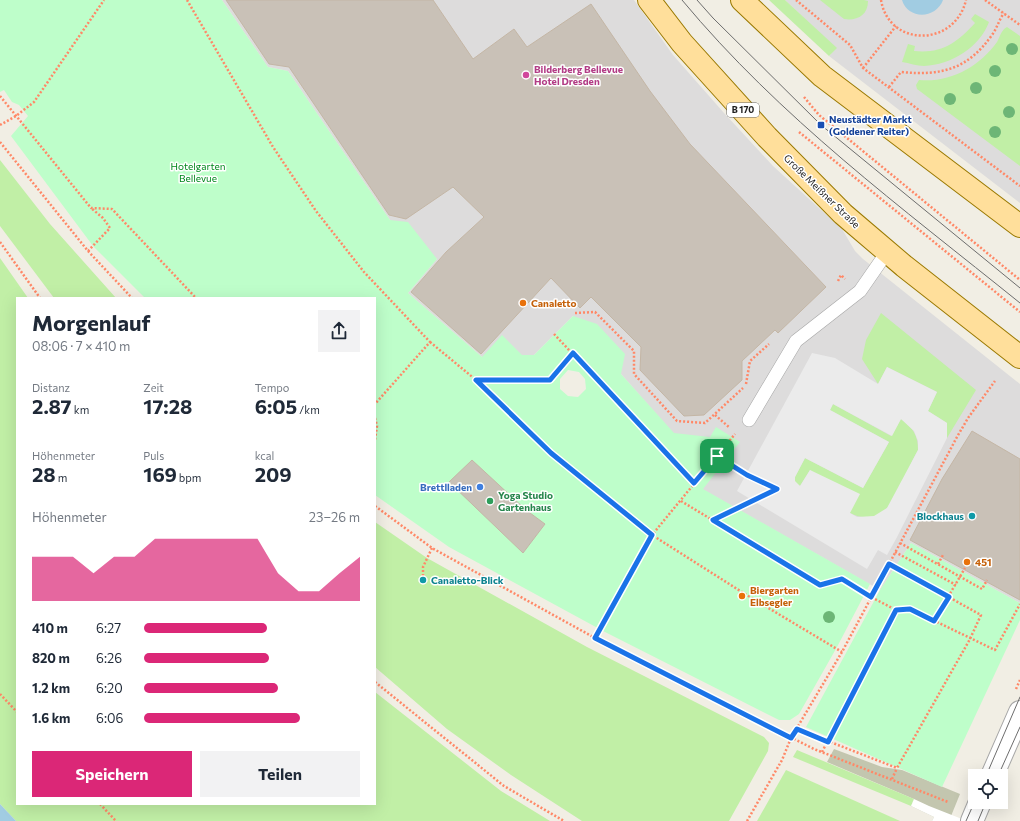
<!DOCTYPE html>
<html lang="de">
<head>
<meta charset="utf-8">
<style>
  :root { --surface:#fff; --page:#f2f2f3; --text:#1f2937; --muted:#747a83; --accent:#db2777 }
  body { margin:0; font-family:Commissioner,sans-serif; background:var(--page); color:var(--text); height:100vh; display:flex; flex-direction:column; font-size:15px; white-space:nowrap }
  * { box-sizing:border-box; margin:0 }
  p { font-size:13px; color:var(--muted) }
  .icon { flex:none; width:22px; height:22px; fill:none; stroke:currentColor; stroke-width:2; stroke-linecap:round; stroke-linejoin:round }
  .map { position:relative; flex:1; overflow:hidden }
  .details { position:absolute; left:16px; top:297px; width:360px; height:508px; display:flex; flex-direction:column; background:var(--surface); border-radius:0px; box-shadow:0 4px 16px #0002 }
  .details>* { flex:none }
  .fabs { position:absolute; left:968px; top:769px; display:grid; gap:8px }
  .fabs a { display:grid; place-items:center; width:40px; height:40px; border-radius:0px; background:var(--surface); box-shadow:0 4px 16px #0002; font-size:20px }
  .pin { position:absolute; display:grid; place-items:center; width:34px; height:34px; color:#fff; margin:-17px; border-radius:8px; box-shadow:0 2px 6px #0006 }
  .round { display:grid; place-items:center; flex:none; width:42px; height:42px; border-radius:0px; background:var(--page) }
  .headline { display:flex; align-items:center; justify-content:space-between; height:68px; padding:0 16px }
  h1 { font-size:22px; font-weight:700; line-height:30px }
  .stats { display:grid; grid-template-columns:repeat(3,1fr); gap:6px; height:68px; padding:4px 16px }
  .stats div { display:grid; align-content:center }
  .stats b { font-size:20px; font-weight:700 }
  .stats small { font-size:11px; font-weight:400 }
  .stats p { font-size:11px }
  .chart { height:112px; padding:8px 16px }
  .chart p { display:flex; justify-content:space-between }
  .chart svg { width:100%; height:72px; margin-top:4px; fill:var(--accent); opacity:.7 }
  .primary-button { display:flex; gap:8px; margin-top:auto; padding:8px 16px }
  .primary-button a { flex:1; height:46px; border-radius:0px; background:var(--accent); color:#fff; font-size:16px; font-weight:700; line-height:46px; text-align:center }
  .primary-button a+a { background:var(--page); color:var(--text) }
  ul { padding:0 16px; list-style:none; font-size:13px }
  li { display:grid; grid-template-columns:64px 48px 1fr; align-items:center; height:30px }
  li i { height:10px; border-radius:5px; background:var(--accent) }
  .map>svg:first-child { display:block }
</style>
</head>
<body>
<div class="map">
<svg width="1020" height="821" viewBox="0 0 1020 821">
  <rect width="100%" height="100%" fill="#f1eee4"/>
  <g fill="#dddcdc">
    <path d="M222,0h412l39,55 51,58 49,53 69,63 13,22 8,8 157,125v219l-109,-60 -31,47 -178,-101 37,-47 -65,-8 -53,-60 -48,-58 -39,39 -52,2 -74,-64 29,-34 -47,-39 -102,-149 -20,-4z"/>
    <path d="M785,0h235v203l-191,-147 7,-8z"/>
  </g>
  <path fill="#c3c6af" d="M834,749l48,18 20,3 58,24 -11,27h-17l2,-4 -23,-11 3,-7 -87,-37z"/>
  <g fill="#c1efa6">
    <path d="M769,0h16l52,48 -8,8z"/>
    <path d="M820,0h44l4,1c0,15 -12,20 -24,18z"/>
    <path d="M975,14l14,8c-9,25 -38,43 -65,44 -7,0 -15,-3 -22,-4l6,-18 7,2 -1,5c27,3 43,-8 61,-28l-4,-4z"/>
    <path d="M1007,27l13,9v130l-103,-77 -1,-4 3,-5c31,3 60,-13 78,-38 3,-5 4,-12 10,-15z"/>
    <path d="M0,160l50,64 66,74h-62l-54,-72z"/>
    <path d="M0,258l28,40h-11v506h358v-112l126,99 49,30h-534l-16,-17z"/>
    <path d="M881,313l95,77 -29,48v-15l-19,-12 9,-19 -50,-25 -9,17 -16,-25 4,-19z"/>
    <path d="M833,404l58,32 10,-17c12,9 17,16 17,31 -9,16 -21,46 -31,58 -9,12 -26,11 -37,5l-40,-43 -10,16 -5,-4v-5l10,-19 58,30 26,-46 -59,-32z"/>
    <path d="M375,522l52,36 160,89 177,90 5,6 -1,8 -39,70h-147l-71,-46 -64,-46 -72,-62z"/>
    <path d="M797,750l117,49 -3,7 -118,-49z"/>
    <path d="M786,770l114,51h-143z"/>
  </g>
  <g fill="#befeca" fill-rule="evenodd">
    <path d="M0,0h222l46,67 20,4 102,149 18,2 29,37 -29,34 74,64 20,-22 20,20h12l39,-39 24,8 28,30 -4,20 53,59 36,4 6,-10 24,15 -37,47 167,95 -33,63 -38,67 -9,6h-11l-174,-88 -156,-85 -74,-52v-197h-230l-52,-52 -82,-110 17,-20 -9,-11 -7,-3 -8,-12 -4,2zM568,370l11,2 6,7 1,10 -8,8 -10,-1 -8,-7v-10z"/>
    <path d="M911,543l109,60v17l-78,167 -136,-60 74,-137z"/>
  </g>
  <path fill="#ebebeb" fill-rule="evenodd" d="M812,353l23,5 43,26 9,-17 50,25 -9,19 19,12v15l-51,101 -9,16 -9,-5 -11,19 -130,-78zM833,404l59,32 9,-17 13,12 4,10v9l-31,58 -13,8 -17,1 -7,-4 10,-19 -50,-24 -10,16 -5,-5v-4l10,-19 58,30 26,-46 -59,-32z"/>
  <g fill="#a1cce2">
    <path d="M902,0h41c-7,19 -35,20 -41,0z"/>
    <path d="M0,804l16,17h-16z"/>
  </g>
  <path fill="#fff" d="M914,799l15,7 38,15h-35l2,-4 -23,-11z"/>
  <g fill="#c9c1b7" stroke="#c4b6a5">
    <path d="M226,0h207l40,59 41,-30 13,18 64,-43 59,87 40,53 136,143 -48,46 -3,-3 -33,31v19l-38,35 -20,1 -44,-46 1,-23 -50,-50 -11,11 -29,-30 -70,76 -70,-62 35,-40 38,-35 -31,-30 -47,32 -17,-4 -100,-148 -20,-3z"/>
    <path d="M972,431l48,28v141l-110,-60 32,-61z"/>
    <path d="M472,460l54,50 19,14 -22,29 -74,-71z"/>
  </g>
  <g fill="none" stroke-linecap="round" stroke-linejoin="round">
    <defs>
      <path id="lane" d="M749,420l47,-79 64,-50 27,-39"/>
      <g id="street">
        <path d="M992,776l28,-64"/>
        <path d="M972,821l8,-19"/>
      </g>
      <g id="primary">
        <path d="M649,0l33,43 85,94 76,77 61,52 116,91"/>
        <path d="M742,0l80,76 198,150"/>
      </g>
    </defs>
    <use href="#lane" stroke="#a6a6a6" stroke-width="14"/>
    <use href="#street" stroke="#a6a6a6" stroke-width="24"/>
    <use href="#primary" stroke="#9a7900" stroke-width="24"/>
    <g stroke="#ff8867" stroke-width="2.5" stroke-dasharray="2 2" stroke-linecap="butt">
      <path d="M187,0l86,147 43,64 48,61 66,70 -55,62"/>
      <path d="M796,0l54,45 13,23 157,118"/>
      <path d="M881,0c8,48 74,47 85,0"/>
      <path d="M985,0l35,25"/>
      <path d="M863,68l33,-42"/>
      <path d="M889,87l12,-15c41,4 67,-3 91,-37 5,-7 7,-15 12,-22"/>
      <path d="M0,96l91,112 21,1 84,89"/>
      <path d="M804,97l15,18 201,165"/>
      <path d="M0,125l16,-9 18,-14 70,-102"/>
      <path d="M799,132l221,180"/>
      <path d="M0,142l88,109 44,47"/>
      <path d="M0,242l40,56"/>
      <path d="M88,251l22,-23 -7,-10 -12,-10"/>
      <path d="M838,281l3,-6 4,4"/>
      <path d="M575,313l20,-1 39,39v23l43,47 28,2 38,-35"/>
      <path d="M554,334l140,149"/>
      <path d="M430,342l46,38 75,73 101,82 93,59 97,58"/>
      <path d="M477,380h73l23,-27"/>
      <path d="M746,384l4,-23 19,-17"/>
      <path d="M715,415l15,13"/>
      <path d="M375,418l2,8 -2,14"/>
      <path d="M681,501l139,84 22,-6 29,18 25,13"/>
      <path d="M375,506l57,42 163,90 219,111 134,53"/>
      <path d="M713,520l64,-31 -30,-14 -30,-19"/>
      <path d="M900,543l82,46 5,-9"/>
      <path d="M895,552l61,33"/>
      <path d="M938,564l5,-9"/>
      <path d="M423,580v-13l9,-19"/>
      <path d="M934,621l31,-53"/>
      <path d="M595,638l57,-103 83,-101"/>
      <path d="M375,682l129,104 60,35"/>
      <path d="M1016,689l4,-9"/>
      <path d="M0,694l17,18"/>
      <path d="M797,729l100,39 73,-129 11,-24 -92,-51"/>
      <path d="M822,752l74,-142 14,-1 85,41 25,-46"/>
      <path d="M892,779l5,-11"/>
      <path d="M100,804l16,17"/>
      <path d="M747,821l35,-61 9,-22 51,-86 115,-215 11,-19 27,-37"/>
    </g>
    <use href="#lane" stroke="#fff" stroke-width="13"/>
    <use href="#street" stroke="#fff" stroke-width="22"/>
    <use href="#primary" stroke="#ffdf9b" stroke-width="22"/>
    <g stroke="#6d6d6d" stroke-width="1">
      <path d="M682,0c98,118 219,207 338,303"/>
      <path d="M697,0l16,18 108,107 199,163"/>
      <path d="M986,776l34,-79"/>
      <path d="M998,776l22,-49"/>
      <path d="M966,821l9,-20"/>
      <path d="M978,821l8,-19"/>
    </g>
  </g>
  <g fill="#6db676">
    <circle cx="1012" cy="49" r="6"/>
    <circle cx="995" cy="71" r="6"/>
    <circle cx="976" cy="88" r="6"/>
    <circle cx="950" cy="99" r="6"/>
    <circle cx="1009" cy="112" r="6"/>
    <circle cx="995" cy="132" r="6"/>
    <circle cx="829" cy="617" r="6"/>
  </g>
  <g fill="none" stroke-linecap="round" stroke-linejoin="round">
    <defs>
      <path id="route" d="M573,353l121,130 23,-27 30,19 30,14 -64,31 107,65 22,-6 29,18 18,-33 60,33 -15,24 -24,-12 -14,1 -68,132 -31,-13 -6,9 -196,-100 57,-103 -101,-82 -75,-73h74z"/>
    </defs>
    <use href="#route" stroke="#fff" stroke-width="8"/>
    <use href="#route" stroke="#1a73e8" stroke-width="5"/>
  </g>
  <circle fill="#d1479c" stroke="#fff" stroke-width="1.5" cx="526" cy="75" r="4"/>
  <rect fill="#1a4fb4" stroke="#fff" stroke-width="1.5" x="817" y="121" width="8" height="8" rx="2"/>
  <g fill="#e8710a" stroke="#fff" stroke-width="1.5">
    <circle cx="523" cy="303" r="4"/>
    <circle cx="967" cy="562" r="4"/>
    <circle cx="742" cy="596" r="4"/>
  </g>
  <circle fill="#3f7fe0" stroke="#fff" stroke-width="1.5" cx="480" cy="487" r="4"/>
  <circle fill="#2e9e5b" stroke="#fff" stroke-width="1.5" cx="490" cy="501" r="4"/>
  <g fill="#0f9aa8" stroke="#fff" stroke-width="1.5">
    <circle cx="972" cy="516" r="4"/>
    <circle cx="423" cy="580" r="4"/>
  </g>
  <g text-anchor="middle" stroke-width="3" stroke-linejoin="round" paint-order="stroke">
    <rect fill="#fff" stroke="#626262" stroke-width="1" x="727" y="103" width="32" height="14" rx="3"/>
    <g font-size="9" font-weight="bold" fill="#1f1f1f">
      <text x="743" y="113">B 170</text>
    </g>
    <g font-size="10" font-weight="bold" fill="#b23c85" stroke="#fff" text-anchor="start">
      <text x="534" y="73">Bilderberg Bellevue<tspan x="534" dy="12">Hotel Dresden</tspan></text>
    </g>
    <g font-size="10" font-weight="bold" fill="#164399" stroke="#fff" text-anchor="start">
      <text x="829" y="123">Neustädter Markt<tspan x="829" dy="12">(Goldener Reiter)</tspan></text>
    </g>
    <g font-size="10" fill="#01881c" stroke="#fff">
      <text x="198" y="170">Hotelgarten<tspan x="198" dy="12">Bellevue</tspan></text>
    </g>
    <g font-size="10" fill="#1f1f1f" stroke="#fff">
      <text transform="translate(822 191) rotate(44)" y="4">Große Meißner Straße</text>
    </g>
    <g font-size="10" font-weight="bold" fill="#c56008" stroke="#fff" text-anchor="start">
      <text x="531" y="307">Canaletto</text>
      <text x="975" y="566">451</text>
      <text x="750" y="594">Biergarten<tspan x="750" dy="12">Elbsegler</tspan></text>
    </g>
    <g font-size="10" font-weight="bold" fill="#366cbe" stroke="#fff" text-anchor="end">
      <text x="472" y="491">Brettlladen</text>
    </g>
    <g font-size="10" font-weight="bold" fill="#27864d" stroke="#fff" text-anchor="start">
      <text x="498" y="499">Yoga Studio<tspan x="498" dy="12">Gartenhaus</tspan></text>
    </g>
    <g font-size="10" font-weight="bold" fill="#0d838f" stroke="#fff" text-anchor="end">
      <text x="964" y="520">Blockhaus</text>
      <text x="431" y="584" text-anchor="start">Canaletto-Blick</text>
    </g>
  </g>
</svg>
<div class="fabs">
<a><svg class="icon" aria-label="locate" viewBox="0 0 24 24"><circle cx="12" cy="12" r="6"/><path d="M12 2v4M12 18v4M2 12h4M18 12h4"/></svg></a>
</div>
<div class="pin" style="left:717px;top:456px;background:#1e9e55"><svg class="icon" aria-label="arrive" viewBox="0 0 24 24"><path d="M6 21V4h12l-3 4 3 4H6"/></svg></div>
<section class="details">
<div class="headline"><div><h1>Morgenlauf</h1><p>08:06 · 7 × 410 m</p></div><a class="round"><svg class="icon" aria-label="share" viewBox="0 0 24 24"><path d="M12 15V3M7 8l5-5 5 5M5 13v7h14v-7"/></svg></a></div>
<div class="stats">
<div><p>Distanz</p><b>2.87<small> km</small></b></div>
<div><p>Zeit</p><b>17:28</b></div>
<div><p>Tempo</p><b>6:05<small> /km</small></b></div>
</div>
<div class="stats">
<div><p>Höhenmeter</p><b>28<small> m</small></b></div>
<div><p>Puls</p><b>169<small> bpm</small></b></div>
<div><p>kcal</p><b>209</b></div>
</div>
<div class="chart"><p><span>Höhenmeter</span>23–26 m</p>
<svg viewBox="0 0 160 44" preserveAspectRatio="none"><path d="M0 44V17L10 17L20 17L30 27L40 17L50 17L60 6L70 6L80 6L90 6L100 6L110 6L120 27L130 38L140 38L150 27L160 17V44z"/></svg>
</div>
<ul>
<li><b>410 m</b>6:27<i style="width:57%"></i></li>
<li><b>820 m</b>6:26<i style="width:58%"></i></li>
<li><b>1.2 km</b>6:20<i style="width:62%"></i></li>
<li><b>1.6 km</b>6:06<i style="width:72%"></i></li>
</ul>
<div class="primary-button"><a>Speichern</a><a>Teilen</a></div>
</section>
</div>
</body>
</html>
